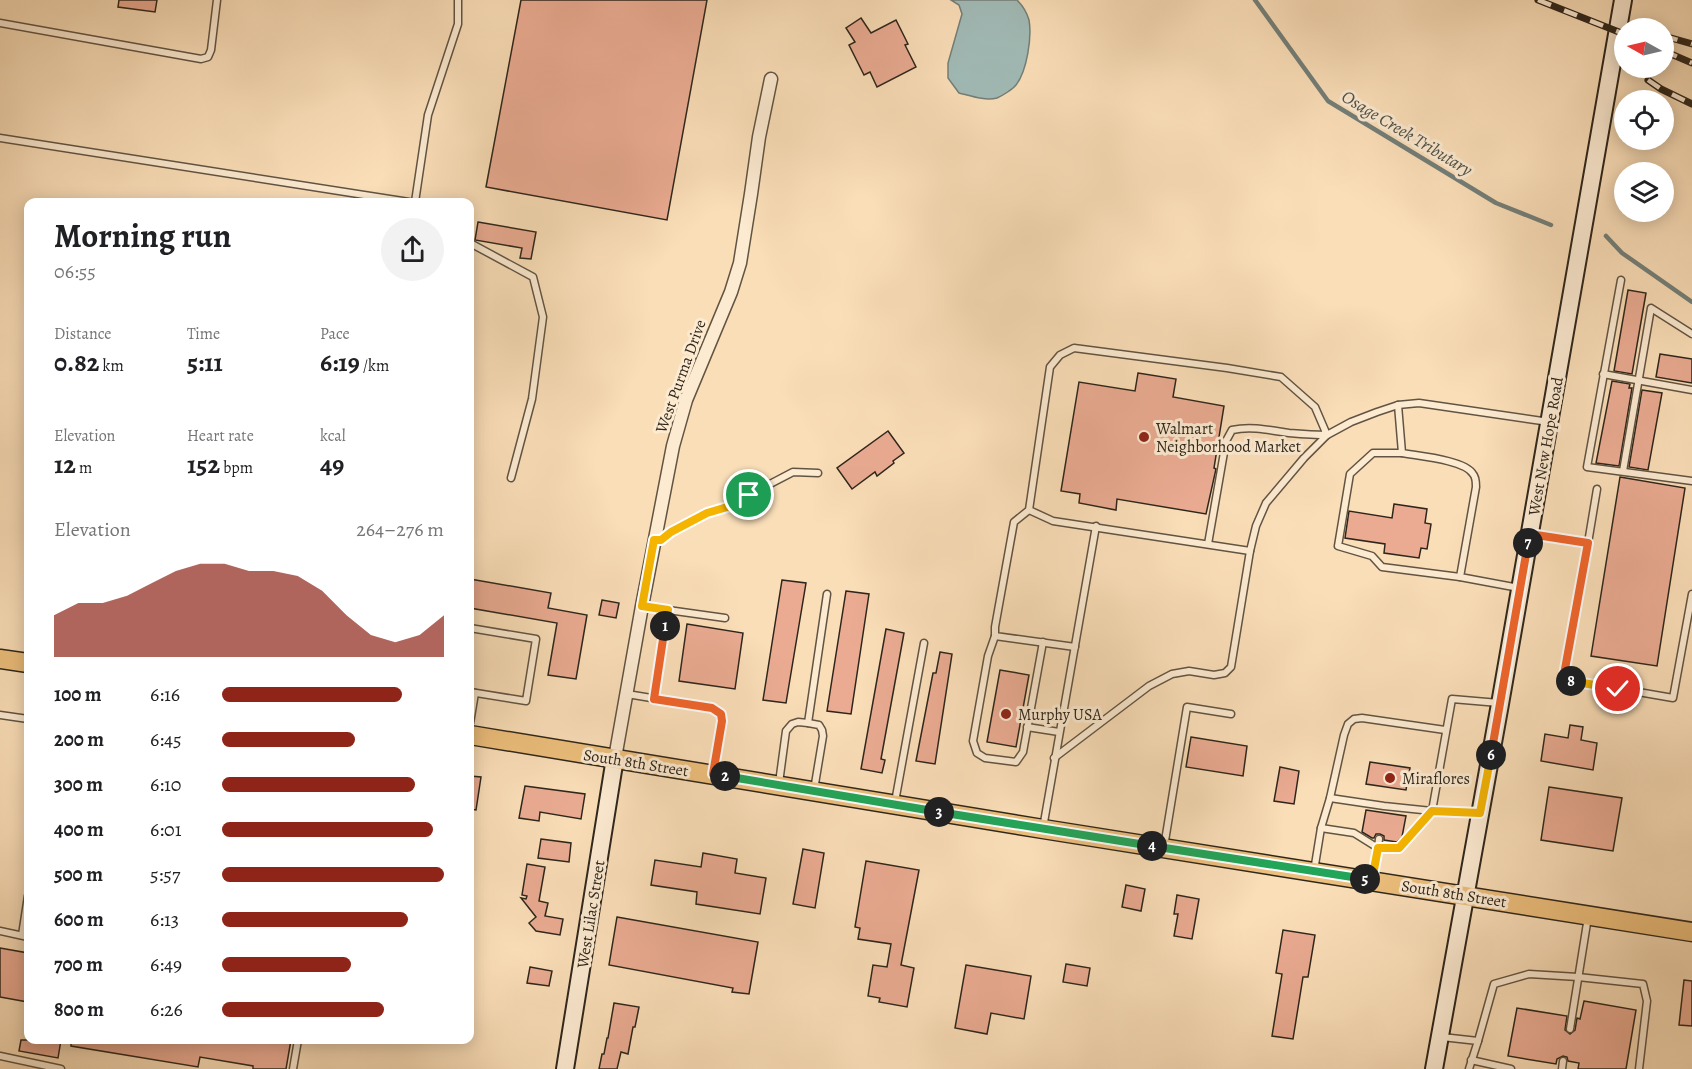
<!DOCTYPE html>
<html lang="en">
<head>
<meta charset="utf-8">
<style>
  :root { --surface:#fff; --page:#f2f2f2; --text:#202124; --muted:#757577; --accent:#8f2418 }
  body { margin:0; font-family:Alegreya,serif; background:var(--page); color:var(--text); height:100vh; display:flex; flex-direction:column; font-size:22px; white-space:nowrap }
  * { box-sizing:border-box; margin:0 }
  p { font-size:20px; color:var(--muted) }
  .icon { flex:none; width:33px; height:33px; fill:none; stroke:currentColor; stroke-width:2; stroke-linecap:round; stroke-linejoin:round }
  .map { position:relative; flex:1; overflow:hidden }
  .side { position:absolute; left:24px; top:198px; width:450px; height:846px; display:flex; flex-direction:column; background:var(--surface); border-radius:12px; box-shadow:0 3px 15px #0003 }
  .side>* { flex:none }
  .needle { width:39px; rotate:278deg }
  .controls { position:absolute; left:1614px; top:18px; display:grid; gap:12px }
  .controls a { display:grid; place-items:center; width:60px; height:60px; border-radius:50%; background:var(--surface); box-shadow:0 3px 15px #0003; font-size:30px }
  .pin { position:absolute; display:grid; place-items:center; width:51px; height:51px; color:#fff; margin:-26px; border:3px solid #fff; border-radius:50%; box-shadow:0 2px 6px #0007 }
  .km { position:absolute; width:30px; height:30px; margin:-15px; border-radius:50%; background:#222; color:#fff; font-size:16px; line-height:30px; text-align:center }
  .round { display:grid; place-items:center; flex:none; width:63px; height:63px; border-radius:32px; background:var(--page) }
  .headline { display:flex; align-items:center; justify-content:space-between; height:102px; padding:0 30px }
  h1 { font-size:33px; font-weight:700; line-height:45px }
  .metrics { display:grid; grid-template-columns:repeat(3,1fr); gap:9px; height:102px; padding:6px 30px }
  .metrics div { display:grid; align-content:center }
  .metrics b { font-size:26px; font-weight:700 }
  .metrics small { font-size:16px; font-weight:400 }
  .metrics p { font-size:16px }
  .chart { height:168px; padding:12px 30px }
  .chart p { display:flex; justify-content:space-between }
  .chart svg { width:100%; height:108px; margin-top:6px; fill:var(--accent); opacity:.7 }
  ul { padding:0 30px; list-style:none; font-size:20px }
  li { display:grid; grid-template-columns:96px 72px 1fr; align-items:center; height:45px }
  li i { height:15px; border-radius:8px; background:var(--accent) }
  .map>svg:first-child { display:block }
</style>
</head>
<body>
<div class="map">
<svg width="1692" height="1069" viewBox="0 0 1692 1069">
  <rect width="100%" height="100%" fill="#fadeb8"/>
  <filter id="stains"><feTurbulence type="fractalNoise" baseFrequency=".00333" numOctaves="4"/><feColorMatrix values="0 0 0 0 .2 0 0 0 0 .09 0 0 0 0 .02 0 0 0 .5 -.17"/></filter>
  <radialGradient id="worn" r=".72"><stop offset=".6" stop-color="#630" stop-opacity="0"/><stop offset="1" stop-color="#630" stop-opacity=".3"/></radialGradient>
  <path fill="#a1bbb7" stroke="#737f79" stroke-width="1.5" d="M951,0h66c5,5 10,13 12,20 3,17 -2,51 -13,65 -3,4 -14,11 -19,13 -12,3 -26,-2 -38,-5l-11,-15v-15l14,-49 -3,-9z"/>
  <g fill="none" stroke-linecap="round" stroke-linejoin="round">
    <g stroke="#737f79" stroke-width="4.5">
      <path d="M1255,0l73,101 168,102 55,22"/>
      <path d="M1606,236l16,17 70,49"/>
    </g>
  </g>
  <g fill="#eaab92" stroke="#2e261b" stroke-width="1.5">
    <path d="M119,0h38l-2,12 -37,-5z"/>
    <path d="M521,0h186l-40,220 -181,-33z"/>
    <path d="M861,18l10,15 25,-13 12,24 -3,1 11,22 -39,20 -7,-15 -6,3 -15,-30 6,-3 -9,-14z"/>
    <path d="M478,222l58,10 -5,27 -11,-1 2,-10 -47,-8z"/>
    <path d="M1628,290l18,3 -14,81 -18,-3z"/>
    <path d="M1660,354l32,5v24l-36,-6z"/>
    <path d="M1138,373l38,6 -3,18 51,9 -10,62 2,1 -10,45 -89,-15 -1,11 -37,-7 1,-9 -19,-3 18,-109 56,9z"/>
    <path d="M1612,381l18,3 -1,4h3l-13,78 -23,-3z"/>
    <path d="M1642,390l20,3 -14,77 -19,-3z"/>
    <path d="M888,431l16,22 -11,8 1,2 -17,13 -2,-4 -23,17 -15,-21z"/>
    <path d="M1620,477l65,11 -28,178 -66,-10z"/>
    <path d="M1394,504l33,5 -2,14 6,1 -4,25 -6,-1 -2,10 -35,-5 1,-9 -40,-6 4,-27 43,7z"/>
    <path d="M470,579l81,14 -3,15 39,7 -11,64 -28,-4 9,-52 -87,-15z"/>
    <path d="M782,580l24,3 -20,120 -23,-3z"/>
    <path d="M846,591l23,3 -18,120 -24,-3z"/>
    <path d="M602,600l17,3 -3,15 -17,-3z"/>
    <path d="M687,624l56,9 -8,56 -56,-8z"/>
    <path d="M886,629l18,4 -23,126 4,1 -3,13 -21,-4z"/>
    <path d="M940,652l12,2 -17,110 -19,-3 17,-88h3z"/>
    <path d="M1000,670l29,5 -13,72 -29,-5z"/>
    <path d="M1570,725l13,2 -2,13 16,3 -4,27 -52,-9 4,-27 23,4z"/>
    <path d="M1191,737l56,9 -4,30 -57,-9z"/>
    <path d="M1370,762l40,6 -4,22 -40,-6z"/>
    <path d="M1280,767l19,4 -5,33 -20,-3z"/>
    <path d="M470,776l11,1 -5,33 -6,-1z"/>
    <path d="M525,786l60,8 -4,25 -41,-7 -1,9 -20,-3z"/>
    <path d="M1549,787l73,11 -9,53 -72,-11z"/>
    <path d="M1366,810l40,6 -4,21 -5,5 -13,-2v-4l-4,-2h-4l-2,4h-2l-10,-6z"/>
    <path d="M541,839l30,4 -2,19 -31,-4z"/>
    <path d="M803,849l21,4 -9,55 -22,-4z"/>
    <path d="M703,853l34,6 -2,14 31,5 -6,36 -64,-10 1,-12 -46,-7 4,-25 46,7z"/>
    <path d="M866,861l53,9 -18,95 13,3 -7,39 -28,-5 1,-4 -12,-2 5,-31 14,2 4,-23 -33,-5 2,-11 -5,-1z"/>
    <path d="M527,864l18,3 -6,34 9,2 -3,13 18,3 -3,16 -24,-4 -7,-8 7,-6 -15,-19 5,1 1,-3 -5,-1z"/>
    <path d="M1126,885l19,4 -4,22 -19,-4z"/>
    <path d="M1177,895l22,4 -7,40 -18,-3 4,-22h-4z"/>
    <path d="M617,917l141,25 -9,52 -17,-2 1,-4 -124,-23z"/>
    <path d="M1283,930l32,5 -7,42h-5l-10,62 -21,-3 10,-62 -6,-1z"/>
    <path d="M0,948l28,5v49l-28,-5z"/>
    <path d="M1066,964l24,4 -3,18 -24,-4z"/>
    <path d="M966,965l65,11 -7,43 -33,-6 -4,21 -32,-6z"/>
    <path d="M530,967l22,4 -3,15 -22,-3z"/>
    <path d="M1684,980l8,1v45l-13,-1z"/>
    <path d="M1584,1001l52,9 -10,59h-48l1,-6 -11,-2 -1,-4 -4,-1 -6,3 -1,5 -48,-8 9,-48 50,8 -2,14 5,4 5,-4 2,-12 3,1z"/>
    <path d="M614,1003l25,4 -4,20h-2l-5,27 -7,-2 -4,17h-18l3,-15h2l3,-16h1z"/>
    <path d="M21,1040h40l-3,18 -39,-7z"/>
    <path d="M71,1040h220l-5,29h-33v-3l-53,-9 -2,10 -127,-21z"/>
  </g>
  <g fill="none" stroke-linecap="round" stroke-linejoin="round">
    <defs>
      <g id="lane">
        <path d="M0,23l201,36 7,-2 3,-7 6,-50"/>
        <path d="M0,138l409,64"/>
        <path d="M415,202l13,-87 30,-91v-24"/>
        <path d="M470,243l63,34 10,40 -11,82 -21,79"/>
        <path d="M1621,280l-34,187 105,14"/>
        <path d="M1603,374l89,16"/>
        <path d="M1398,405l4,48c16,3 63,7 71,21 3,3 3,9 3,13l-16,90 59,11"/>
        <path d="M1402,453h-29l-23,21 -12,72 34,10 10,11 78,10"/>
        <path d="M1623,471l28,-163 41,26"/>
        <path d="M1029,510l24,11 197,30"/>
        <path d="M1530,534l58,9 -25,136 110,19 19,-104"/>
        <path d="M654,540h7l10,-8 36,-19 27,-8 15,-10 44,-23 25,1"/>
        <path d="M1588,543l9,-54"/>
        <path d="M642,606l26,4 -14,89"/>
        <path d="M668,610l57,8"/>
        <path d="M470,628l66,11 -10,62 -56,-9"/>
        <path d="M995,636l-7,20 -15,85 4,12 8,5 31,4 7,-10 20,-110"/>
        <path d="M1075,647l-80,-11v-9l19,-105 15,-12 21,-143 10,-12 14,-7 153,20 54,9 34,30 12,28c-13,0 -26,-1 -38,-2 -20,-3 -38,-7 -57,-3l-6,11 -18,103"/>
        <path d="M627,694l85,14 9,6 1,7 -9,53"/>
        <path d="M0,715l28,4"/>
        <path d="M470,723l5,-30"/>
        <path d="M808,723l11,2 3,5 1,6 -9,54"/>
        <path d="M1027,727l32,5"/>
        <path d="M1054,758l95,-72 23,-12 17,-3 25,4 11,-2 6,-6 19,-116 6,-25 10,-23 38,-45 23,-23 24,-13 26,-10 21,-7 21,-2 130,19"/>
        <path d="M779,783l7,-52 6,-7 6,-2 10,1 19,-129"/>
        <path d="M1330,798l54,8 48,5"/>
        <path d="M895,802l29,-159"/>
        <path d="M1480,813l-48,-2 20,-112 47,4"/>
        <path d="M1043,828l53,-302"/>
        <path d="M1321,828l9,-30 14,-63 4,-11 6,-5 8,-1 83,12"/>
        <path d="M1379,839l-1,9h21l33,-37"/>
        <path d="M1164,847l23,-140 44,7"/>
        <path d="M1314,871l7,-43 33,5 24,15 -6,32"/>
        <path d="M0,931l28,6"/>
        <path d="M22,935l6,-39"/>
        <path d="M1570,1029l18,-112"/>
        <path d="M1442,1037l36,4 -9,28"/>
        <path d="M1478,1041l16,-57 35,-10 49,3 65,7 4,17 -8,68"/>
        <path d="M0,1056l61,13"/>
        <path d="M1471,1060l40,9"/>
        <path d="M293,1069l5,-29"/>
        <path d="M1562,1069l1,-8"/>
      </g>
      <path id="street" d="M615,758l27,-152 31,-160 13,-46 45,-108 9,-29 11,-69 8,-57 12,-58"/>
      <g id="secondary">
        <path d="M565,1069l50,-311"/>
        <path d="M1434,1069l66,-365 123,-704"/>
      </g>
      <g id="primary">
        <path d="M0,659l28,4"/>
        <path d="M470,735l573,94 649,103"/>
      </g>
    </defs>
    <use href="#lane" stroke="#615442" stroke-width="9"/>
    <use href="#street" stroke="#615442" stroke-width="15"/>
    <use href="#secondary" stroke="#2e261b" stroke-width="20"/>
    <use href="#primary" stroke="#2e261b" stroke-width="21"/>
    <use href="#lane" stroke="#fcead1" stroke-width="6"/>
    <use href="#street" stroke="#fcead1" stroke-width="12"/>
    <use href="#secondary" stroke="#fcead1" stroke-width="16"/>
    <use href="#primary" stroke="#edbf7c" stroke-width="18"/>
    <defs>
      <g id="rail">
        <path d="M1538,0l86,34"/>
        <path d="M1664,36l28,8"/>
        <path d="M1664,51l28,12"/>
        <path d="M1648,80l13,9 31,15"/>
      </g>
    </defs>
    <use href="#rail" stroke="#2e261b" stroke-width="7"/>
    <use href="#rail" stroke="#fcead1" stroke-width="4.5" stroke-dasharray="14" stroke-linecap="butt"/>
  </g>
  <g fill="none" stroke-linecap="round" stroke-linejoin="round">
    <defs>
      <path id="split-1" d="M665,626l3,-16 -26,-4 12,-66h7l10,-8 36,-19 27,-8 15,-10"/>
      <path id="split-2" d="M665,626l-11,73 58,9 9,6 1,7 -9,53 12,2"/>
      <path id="split-3" d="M725,776l214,36"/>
      <path id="split-4" d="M939,812l213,34"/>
      <path id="split-5" d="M1152,846l213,33"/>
      <path id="split-6" d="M1365,879l7,1 6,-32h21l33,-37 48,2 11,-58"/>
      <path id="split-7" d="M1491,755l37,-212"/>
      <path id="split-8" d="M1528,543l2,-9 58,9 -25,137 8,1"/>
      <path id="split-9" d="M1571,681l47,8"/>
    </defs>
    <use href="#split-1" stroke="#fff" stroke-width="12"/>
    <use href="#split-2" stroke="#fff" stroke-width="12"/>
    <use href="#split-3" stroke="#fff" stroke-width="12"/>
    <use href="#split-4" stroke="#fff" stroke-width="12"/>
    <use href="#split-5" stroke="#fff" stroke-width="12"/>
    <use href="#split-6" stroke="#fff" stroke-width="12"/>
    <use href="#split-7" stroke="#fff" stroke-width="12"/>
    <use href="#split-8" stroke="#fff" stroke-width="12"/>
    <use href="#split-9" stroke="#fff" stroke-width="12"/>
    <use href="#split-1" stroke="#f5b400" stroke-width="8"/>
    <use href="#split-2" stroke="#f0652b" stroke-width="8"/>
    <use href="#split-3" stroke="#22a559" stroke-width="8"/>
    <use href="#split-4" stroke="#22a559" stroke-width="8"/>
    <use href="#split-5" stroke="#22a559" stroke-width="8"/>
    <use href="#split-6" stroke="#f5b400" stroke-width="8"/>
    <use href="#split-7" stroke="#f0652b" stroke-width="8"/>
    <use href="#split-8" stroke="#f0652b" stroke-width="8"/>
    <use href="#split-9" stroke="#f5b400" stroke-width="8"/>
  </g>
  <g fill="#8f2418" stroke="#fcead1" stroke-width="2">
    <circle cx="1144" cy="437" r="6"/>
    <circle cx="1006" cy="714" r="6"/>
    <circle cx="1390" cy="778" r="6"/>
  </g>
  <g text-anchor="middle" stroke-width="6" stroke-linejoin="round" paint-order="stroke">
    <g font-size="16" fill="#2e261b" stroke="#fcead1">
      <text transform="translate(680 376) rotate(-70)" y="6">West Purma Drive</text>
      <text transform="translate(1545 446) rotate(-80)" y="6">West New Hope Road</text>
      <text transform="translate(636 762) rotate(9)" y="6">South 8th Street</text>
      <text transform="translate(1454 893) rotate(9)" y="6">South 8th Street</text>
      <text transform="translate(590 914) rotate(-81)" y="6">West Lilac Street</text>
    </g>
    <g font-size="16" fill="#2e261b" stroke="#fcead1" text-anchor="start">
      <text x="1156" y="434">Walmart<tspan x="1156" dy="18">Neighborhood Market</tspan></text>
      <text x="1018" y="720">Murphy USA</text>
      <text x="1402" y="784">Miraflores</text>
    </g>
    <g font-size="18" font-style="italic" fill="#50534a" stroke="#fcead1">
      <text transform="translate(1407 133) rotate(31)" y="6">Osage Creek Tributary</text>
    </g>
  </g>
  <rect width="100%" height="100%" filter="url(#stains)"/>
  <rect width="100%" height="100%" fill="url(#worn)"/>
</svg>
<div class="controls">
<a><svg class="needle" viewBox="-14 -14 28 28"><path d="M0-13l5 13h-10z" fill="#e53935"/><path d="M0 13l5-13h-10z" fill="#757577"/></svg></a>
<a><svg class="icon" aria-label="locate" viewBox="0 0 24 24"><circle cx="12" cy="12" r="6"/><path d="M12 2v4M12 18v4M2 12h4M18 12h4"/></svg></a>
<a><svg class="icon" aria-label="layers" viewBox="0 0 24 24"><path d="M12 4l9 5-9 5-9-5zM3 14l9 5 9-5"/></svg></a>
</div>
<div class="pin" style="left:749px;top:495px;background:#1e9e55"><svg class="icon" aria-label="arrive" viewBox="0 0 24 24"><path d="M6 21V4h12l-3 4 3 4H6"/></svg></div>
<div class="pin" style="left:1618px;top:689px;background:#d93025"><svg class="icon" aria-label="check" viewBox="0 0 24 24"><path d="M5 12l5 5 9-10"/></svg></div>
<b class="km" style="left:665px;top:626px">1</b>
<b class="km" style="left:725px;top:776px">2</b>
<b class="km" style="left:939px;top:812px">3</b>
<b class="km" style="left:1152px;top:846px">4</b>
<b class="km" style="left:1365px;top:879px">5</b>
<b class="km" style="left:1491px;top:755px">6</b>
<b class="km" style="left:1528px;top:543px">7</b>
<b class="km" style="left:1571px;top:681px">8</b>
<section class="side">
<div class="headline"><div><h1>Morning run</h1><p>06:55</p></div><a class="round"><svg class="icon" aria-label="share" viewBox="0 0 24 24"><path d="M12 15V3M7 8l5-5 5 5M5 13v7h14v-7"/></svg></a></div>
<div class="metrics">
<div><p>Distance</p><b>0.82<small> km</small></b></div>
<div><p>Time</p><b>5:11</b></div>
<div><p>Pace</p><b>6:19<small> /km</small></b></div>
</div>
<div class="metrics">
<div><p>Elevation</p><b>12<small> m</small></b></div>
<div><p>Heart rate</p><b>152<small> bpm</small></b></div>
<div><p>kcal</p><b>49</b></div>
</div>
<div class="chart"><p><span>Elevation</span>264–276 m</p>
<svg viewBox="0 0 160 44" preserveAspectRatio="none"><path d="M0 44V27L10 22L20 22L30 19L40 14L50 9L60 6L70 6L80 9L90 9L100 11L110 17L120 27L130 35L140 38L150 35L160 27V44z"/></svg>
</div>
<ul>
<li><b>100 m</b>6:16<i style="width:81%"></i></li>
<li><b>200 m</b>6:45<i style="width:60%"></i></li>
<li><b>300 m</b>6:10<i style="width:87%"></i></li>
<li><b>400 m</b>6:01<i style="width:95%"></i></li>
<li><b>500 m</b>5:57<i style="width:100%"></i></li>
<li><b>600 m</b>6:13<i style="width:84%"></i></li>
<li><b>700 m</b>6:49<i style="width:58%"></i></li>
<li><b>800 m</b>6:26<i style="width:73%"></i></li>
</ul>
</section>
</div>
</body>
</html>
